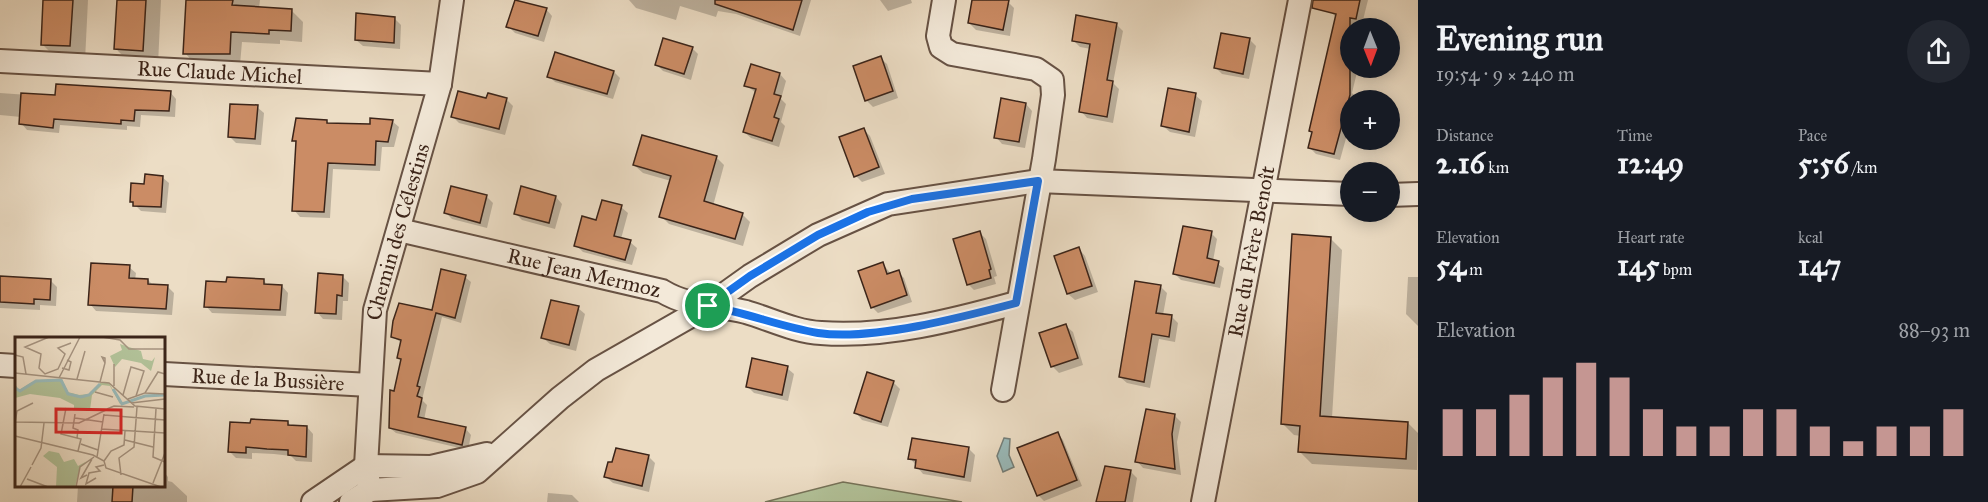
<!DOCTYPE html>
<html lang="en">
<head>
<meta charset="utf-8">
<style>
  :root { --surface:#171b24; --page:#242831; --text:#f1f3f6; --muted:#9ea1a6; --accent:#c59692 }
  body { margin:0; font-family:"IM FELL Great Primer",serif; background:var(--page); color:var(--text); height:100vh; display:flex; flex-direction:column; font-size:22px; white-space:nowrap }
  * { box-sizing:border-box; margin:0 }
  p { font-size:20px; color:var(--muted) }
  .icon { flex:none; width:33px; height:33px; fill:none; stroke:currentColor; stroke-width:2; stroke-linecap:round; stroke-linejoin:round }
  .map { position:relative; flex:1; overflow:hidden }
  .sheet { display:flex; flex-direction:column; background:var(--surface); width:570px }
  .sheet>* { flex:none }
  .needle { width:39px; rotate:179deg }
  .buttons { position:absolute; left:1340px; top:18px; display:grid; gap:12px }
  .buttons a { display:grid; place-items:center; width:60px; height:60px; border-radius:50%; background:var(--surface); box-shadow:0 3px 15px #0003; font-size:30px }
  .pin { position:absolute; display:grid; place-items:center; width:51px; height:51px; color:#fff; margin:-26px; border:3px solid #fff; border-radius:50%; box-shadow:0 2px 6px #0007 }
  .round { display:grid; place-items:center; flex:none; width:63px; height:63px; border-radius:32px; background:var(--page) }
  .head { display:flex; align-items:center; justify-content:space-between; height:102px; padding:0 18px }
  h1 { font-size:33px; font-weight:700; line-height:45px }
  .stats { display:grid; grid-template-columns:repeat(3,1fr); gap:9px; height:102px; padding:6px 18px }
  .stats div { display:grid; align-content:center }
  .stats b { font-size:30px; font-weight:700 }
  .stats small { font-size:16px; font-weight:400 }
  .stats p { font-size:16px }
  .chart { height:168px; padding:12px 18px }
  .chart p { display:flex; justify-content:space-between }
  .chart svg { width:100%; height:108px; margin-top:6px; stroke:var(--accent); stroke-width:6 }
  main { display:flex; flex:1; min-height:0 }
  .map>svg:first-child { display:block }
</style>
</head>
<body>
<main>
<div class="map">
<svg width="1418" height="502" viewBox="0 0 1418 502">
  <rect width="100%" height="100%" fill="#ecddc5"/>
  <filter id="stains"><feTurbulence type="fractalNoise" baseFrequency=".00333" numOctaves="4"/><feColorMatrix values="0 0 0 0 .2 0 0 0 0 .09 0 0 0 0 .02 0 0 0 .5 -.17"/></filter>
  <radialGradient id="worn" r=".72"><stop offset=".6" stop-color="#630" stop-opacity="0"/><stop offset="1" stop-color="#630" stop-opacity=".3"/></radialGradient>
  <path fill="#b2c299" stroke="#767359" stroke-width="1.5" d="M843,482l119,20h-197z"/>
  <path fill="#9abbbb" stroke="#747f7a" stroke-width="1.5" d="M1004,438l6,1 -1,16 5,12 -11,5 -6,-16z"/>
  <g fill="#0003">
    <path d="M45,0h43l-3,61 -28,-2 -15,-15z"/>
    <path d="M119,0h42l-3,65 -27,-1 -15,-15z"/>
    <path d="M187,0h73l-1,8 32,2 12,12 -1,20 -22,-2v4l-38,-2 -2,23h-44l-11,-12z"/>
    <path d="M629,0h182l-11,36 -64,-22 -18,-3 -2,6 -36,-11 -4,14 -40,-12z"/>
    <path d="M880,0h31l1,3 -24,8z"/>
    <path d="M974,0l34,2 6,6 -4,28 -34,-6 -7,-7z"/>
    <path d="M1334,0h34l-7,28h-11v40h8l-6,25 5,5 -7,2v24l-10,36 -24,-6 -6,-6 3,-15 -3,-3 27,-112 -6,-6z"/>
    <path d="M546,9l6,7 -8,26 -29,-9 -7,-7z"/>
    <path d="M395,19l6,6 -1,24 -37,-3 -7,-6z"/>
    <path d="M1116,24l7,7 -10,52 6,6 -6,34 -26,-5 -6,-7 10,-62 -11,-2 -7,-7z"/>
    <path d="M1249,39l7,7 -7,33 -27,-5 -6,-6z"/>
    <path d="M692,48l6,6 -7,26 -28,-9 -6,-6z"/>
    <path d="M880,58l7,6 11,34 -25,9 -6,-6 -12,-34z"/>
    <path d="M614,72l6,6 -7,21 -58,-17 -6,-6z"/>
    <path d="M780,74l6,7 -5,18 5,5 -5,18 4,4 -6,21 -28,-9 -7,-6 12,-39 -10,-8z"/>
    <path d="M170,92l6,7 -1,18 -34,-2 -1,12 -13,-1v4l-67,-5 -1,8 -32,-3 -6,-7v-6l-21,-2v-22l57,4z"/>
    <path d="M1195,95l7,6 -7,36 -25,-5 -7,-6z"/>
    <path d="M506,99l7,7 -8,29 -46,-12 -6,-6 34,-17z"/>
    <path d="M1026,104l6,7 -7,37 -23,-4 -6,-7z"/>
    <path d="M257,107l7,6 -3,32 -25,-2 -7,-7z"/>
    <path d="M326,121l3,3 42,2 21,-5 7,6 -5,20h-12l-2,24 -47,-2 -3,49 -30,-1 -6,-7 3,-66 -3,-4z"/>
    <path d="M864,130l6,6 15,38 -23,8 -6,-6z"/>
    <path d="M716,157l8,8 -11,41 29,8 8,8 -7,24 -74,-22 -8,-8 10,-35 -28,-8 -9,-8z"/>
    <path d="M162,177l7,6 -3,30 -25,-2 -9,-9 14,-16z"/>
    <path d="M522,188l34,9 6,7 -7,25 -33,-9 -6,-6z"/>
    <path d="M486,196l7,7 -6,25 -35,-9 -6,-6z"/>
    <path d="M621,207l7,6 -7,26 9,3 7,6 -5,17 -49,-13 -7,-7 21,-23z"/>
    <path d="M980,233l6,6 11,37 -3,1 2,7 -22,6 -6,-6z"/>
    <path d="M1211,233l6,6 -4,22 11,7 -4,20 -39,-8 -6,-6z"/>
    <path d="M1330,238l12,12 -10,168 76,5 10,10 -1,37 -105,-6 -12,-12 1,-16 -7,-1 -12,-12z"/>
    <path d="M1079,249l6,7 13,36 -23,8 -7,-6z"/>
    <path d="M883,264l8,10 7,-2 6,6 8,24 -34,11 -6,-6z"/>
    <path d="M129,267l7,6 -1,7h13l5,5 14,1 7,7 -2,22 -76,-4 -6,-7z"/>
    <path d="M0,277l51,4 6,6 -1,19 -16,-1v5l-40,-2z"/>
    <path d="M343,277l6,6 -1,18h-5l-1,19 -19,-1 -6,-7z"/>
    <path d="M465,277l6,5 -10,41 -19,-6 -20,83 5,5 -3,15 42,9 5,6 -3,15 -72,-17 -6,-5 12,-67 -3,-3 3,-15 -9,-6 40,-25z"/>
    <path d="M1408,277h10v49l-12,-12z"/>
    <path d="M263,280l6,6h13l6,7 -2,23 -74,-3 -6,-7z"/>
    <path d="M1160,286l7,7 -4,22 9,2 6,6 -3,19 -16,-3 -9,49 -23,-5 -7,-6z"/>
    <path d="M578,308l7,6 -9,37 -26,-7 -7,-6z"/>
    <path d="M1066,326l7,6 10,33 -24,8 -7,-7z"/>
    <path d="M787,368l7,6 -6,27 -34,-8 -6,-6z"/>
    <path d="M893,382l7,7 -12,38 -26,-7 -6,-7z"/>
    <path d="M1147,411l28,5 6,6 -4,20 4,33 -38,-7 -6,-7z"/>
    <path d="M288,422l4,5h15l6,7 -1,28 -16,-1 -5,-5 -17,-2 -22,-1v6l-16,-1 -7,-7z"/>
    <path d="M1058,434l5,6 19,46 -38,15 -6,-6z"/>
    <path d="M968,448l7,7 -4,27 -48,-8 -13,-16z"/>
    <path d="M617,449l32,8 6,6 -6,29 -36,-9 -7,-6z"/>
    <path d="M164,472l4,5v4l4,1 15,14v6h-110l1,-16h86z"/>
    <path d="M1131,472l6,6 -4,24h-35z"/>
    <path d="M548,493l24,2 7,7h-32z"/>
  </g>
  <g fill="#cb8c65" stroke="#3b2419" stroke-width="1.5">
    <path d="M43,0h30l-3,46 -29,-1z"/>
    <path d="M117,0h29l-3,51 -29,-2z"/>
    <path d="M186,0h47l-1,5 60,4 -1,22 -22,-1v4l-38,-2 -1,22h-47z"/>
    <path d="M515,0l32,8 -9,28 -32,-9z"/>
    <path d="M715,0h87l-9,30 -78,-26z"/>
    <path d="M972,0h37l-6,30 -35,-7z"/>
    <path d="M1313,0h47l-4,19 -6,-1v77l-16,59 -26,-6 4,-16 -3,-1 27,-117 -24,-6z"/>
    <path d="M356,13l39,4 -1,26 -39,-3z"/>
    <path d="M1076,15l41,8 -10,57 6,1 -6,36 -28,-5 11,-68 -18,-3z"/>
    <path d="M1221,33l29,5 -7,36 -29,-6z"/>
    <path d="M663,38l30,9 -9,27 -29,-9z"/>
    <path d="M555,52l59,19 -7,23 -60,-17z"/>
    <path d="M881,56l12,35 -28,10 -12,-35z"/>
    <path d="M751,64l29,9 -6,21 7,2 -7,21 5,2 -7,22 -29,-9 13,-43 -12,-3z"/>
    <path d="M56,84l115,7 -2,20 -34,-1 -1,11 -13,-1v4l-67,-5 -1,9 -34,-4 2,-31 34,2z"/>
    <path d="M1168,88l28,5 -7,39 -28,-6z"/>
    <path d="M458,91l28,7 2,-5 19,5 -8,31 -48,-12z"/>
    <path d="M1001,98l25,5 -7,39 -25,-4z"/>
    <path d="M230,104l28,1 -3,34 -27,-2z"/>
    <path d="M296,118l31,2v3l43,1v-6l23,2 -5,22 -12,-1 -1,24 -47,-2 -4,49 -32,-1 4,-70h-4z"/>
    <path d="M864,128l15,39 -25,10 -15,-40z"/>
    <path d="M642,135l75,21 -13,45 39,12 -8,26 -76,-22 12,-41 -38,-11z"/>
    <path d="M145,174l18,2 -2,31 -28,-1v-4h-3l1,-19 13,1z"/>
    <path d="M451,186l36,9 -7,28 -36,-10z"/>
    <path d="M521,186l35,10 -7,27 -35,-9z"/>
    <path d="M602,200l20,5 -8,31 17,4 -6,20 -51,-14 8,-30 14,4z"/>
    <path d="M1183,226l29,5 -5,27 12,3 -5,22 -41,-9z"/>
    <path d="M980,231l11,38 -2,1 2,8 -24,7 -14,-46z"/>
    <path d="M1292,234l39,3 -11,179 88,6 -2,37 -108,-7 2,-26 -19,-2z"/>
    <path d="M1079,247l13,39 -25,8 -13,-38z"/>
    <path d="M883,262l4,12 12,-4 8,25 -36,13 -13,-37z"/>
    <path d="M91,263l39,2 -1,13 19,1v5l20,1 -2,24 -78,-4z"/>
    <path d="M441,269l25,6 -11,43 -19,-5 -19,73 3,1 -3,9 5,2 -4,19 48,10 -4,18 -73,-17 1,-38 4,1 7,-32 -4,-1 4,-18 -10,-3 2,-16 6,-18 33,7z"/>
    <path d="M318,273l25,2 -1,21 -5,-1 -1,19 -21,-1z"/>
    <path d="M0,276l51,3 -1,21 -16,-1v5l-34,-2z"/>
    <path d="M227,277l37,2v5l18,1 -2,25 -76,-3 2,-26 20,1z"/>
    <path d="M1135,281l26,4 -5,28 16,2 -3,22 -17,-3 -8,48 -25,-5z"/>
    <path d="M551,300l28,6 -10,39 -28,-7z"/>
    <path d="M1066,324l12,34 -27,9 -12,-34z"/>
    <path d="M752,358l36,8 -6,29 -36,-8z"/>
    <path d="M867,372l27,9 -13,41 -27,-9z"/>
    <path d="M1146,409l29,5 -3,20 3,35 -40,-7z"/>
    <path d="M251,419l37,2v4l19,1 -1,31 -18,-2v-5l-21,-1 -21,-2v6l-18,-1 2,-30 20,1z"/>
    <path d="M1058,432l19,48 -40,16 -20,-48z"/>
    <path d="M912,438l57,9 -5,30 -49,-9 1,-8 -8,-1z"/>
    <path d="M616,448l33,7 -7,31 -38,-9 4,-15h4z"/>
    <path d="M1105,466l26,4 -6,32h-29z"/>
    <path d="M113,486h20l-1,16h-20z"/>
  </g>
  <g fill="none" stroke-linecap="round" stroke-linejoin="round">
    <defs>
      <g id="street">
        <path d="M944,0l-6,36 3,11 11,7 84,15 16,11 1,15 -9,64 -41,231"/>
        <path id="s1" d="M0,61l440,23"/>
        <path d="M1389,195l29,-1"/>
        <path id="s2" d="M399,230l263,61c28,17 53,13 84,21 24,7 50,20 75,21 65,5 133,-13 195,-30"/>
        <path d="M0,365l16,1"/>
        <path id="s3" d="M164,374l206,11"/>
        <path id="s4" d="M370,490l-4,-24 9,-156 65,-226 12,-84"/>
        <path d="M313,502l53,-36 65,1 56,-13"/>
        <path d="M351,502l19,-12 67,-4 40,-14 83,-74 36,-28 112,-64 42,-30 68,-41 70,-31 150,-23 312,13"/>
        <path id="s5" d="M1203,502l97,-502"/>
      </g>
    </defs>
    <use href="#street" stroke="#675244" stroke-width="26"/>
    <use href="#street" stroke="#f3e9d9" stroke-width="22"/>
  </g>
  <g fill="none" stroke-linecap="round" stroke-linejoin="round">
    <defs>
      <path id="route" d="M1038,181l-22,122c-53,14 -144,38 -198,30 -37,-6 -73,-21 -110,-27l42,-30 68,-41 50,-23 44,-13z"/>
    </defs>
    <use href="#route" stroke="#fff" stroke-width="12"/>
    <use href="#route" stroke="#1a73e8" stroke-width="8"/>
  </g>
  <g text-anchor="middle" stroke-width="5" stroke-linejoin="round" paint-order="stroke">
    <g font-size="21" fill="#3b2419" stroke="#f3e9d9">
      <text dy="7" stroke="none"><textPath href="#s1" startOffset="220">Rue Claude Michel</textPath></text>
      <text dy="7" stroke="none"><textPath href="#s4" startOffset="262">Chemin des Célestins</textPath></text>
      <text dy="7" stroke="none"><textPath href="#s5" startOffset="255">Rue du Frère Benoît</textPath></text>
      <text dy="7" stroke="none"><textPath href="#s2" startOffset="190">Rue Jean Mermoz</textPath></text>
      <text dy="7" stroke="none"><textPath href="#s3" startOffset="104">Rue de la Bussière</textPath></text>
    </g>
  </g>
  <g transform="translate(15 337)">
    <rect width="150" height="150" fill="#ecddc5"/>
    <path d="M105,7l21,7 2,8 9,2 3,-4 -4,14 -10,-8 -19,-4 -7,8 -5,-11 12,-6zM47,42l6,13 11,3 10,-1 11,-11h9l11,19h9l-9,2 -10,-18 -8,-1 -10,10 -2,15 -16,-1v-4l-14,-7 -30,-4 -15,4v-14l4,6 13,-8zM34,114l10,2 5,9 10,-3 4,7 9,-5 -7,6 -5,20h-19l1,-20 -14,-11z" fill="#b2c299"/>
    <path fill="none" stroke="#9abbbb" stroke-width="3" d="M0,51l5,3 16,-10 25,-1 7,14 13,3 8,-2 11,-11M98,52l9,15 23,-8 19,-1"/>
    <path fill="none" stroke="#a59380" stroke-width="1.5" d="M34,0l-24,10 16,7 -2,14 6,6 13,-5 7,-15 -7,-6 13,-5M87,0l18,3 9,9h36M0,18l8,2 3,17M47,31l7,2 2,-8 -4,-2M0,36l94,10 26,23 30,3M44,41l21,-41M62,42l8,-28M85,45l5,-19v-5l-3,-1 3,6M99,49v-22M80,55l18,5M130,56l20,1M108,58l8,-28 13,4 -8,25M113,62l17,-6 13,-21 7,2M116,66l34,-4M51,71l-5,26 20,5 -3,12M92,72l7,-3 20,1M141,72l-3,48 12,5M60,77l-2,14 5,2 -1,8M89,78l61,5M60,81l28,4M0,85l64,1 29,-14M0,85l2,-11 16,-8M86,92l64,4M0,99l78,19 11,6 2,7 55,19M110,103l28,7M66,107l17,6M82,120l7,-43M89,124l7,-10 13,-6 1,-14M17,128l9,-17 3,-25M72,138l-6,3 11,-19M106,138l-2,-17 15,-11 3,-40M12,142l21,8M78,143l3,-2 -10,6 3,-11 11,-2 -4,-4 8,-2M138,146l12,-30M5,150l11,-20M61,150l4,-20 14,-10M100,150h24"/>
    <path fill="#d62828" fill-opacity="0.15" stroke="#d62828" stroke-width="3" d="M41,72l65,1v23l-65,-1z"/>
    <rect width="150" height="150" fill="none" stroke="#3b2419" stroke-width="3"/>
  </g>
  <rect width="100%" height="100%" filter="url(#stains)"/>
  <rect width="100%" height="100%" fill="url(#worn)"/>
</svg>
<div class="buttons">
<a><svg class="needle" viewBox="-14 -14 28 28"><path d="M0-13l5 13h-10z" fill="#e53935"/><path d="M0 13l5-13h-10z" fill="#9ea1a6"/></svg></a>
<a>+</a>
<a>−</a>
</div>
<div class="pin" style="left:708px;top:306px;background:#1e9e55"><svg class="icon" aria-label="arrive" viewBox="0 0 24 24"><path d="M6 21V4h12l-3 4 3 4H6"/></svg></div>
</div>
<section class="sheet">
<div class="head"><div><h1>Evening run</h1><p>19:54 · 9 × 240 m</p></div><a class="round"><svg class="icon" aria-label="share" viewBox="0 0 24 24"><path d="M12 15V3M7 8l5-5 5 5M5 13v7h14v-7"/></svg></a></div>
<div class="stats">
<div><p>Distance</p><b>2.16<small> km</small></b></div>
<div><p>Time</p><b>12:49</b></div>
<div><p>Pace</p><b>5:56<small> /km</small></b></div>
</div>
<div class="stats">
<div><p>Elevation</p><b>54<small> m</small></b></div>
<div><p>Heart rate</p><b>145<small> bpm</small></b></div>
<div><p>kcal</p><b>147</b></div>
</div>
<div class="chart"><p><span>Elevation</span>88–93 m</p>
<svg viewBox="0 0 160 44" preserveAspectRatio="none"><path d="M5 44V25M15 44V25M25 44V19M35 44V12M45 44V6M55 44V12M65 44V25M75 44V32M85 44V32M95 44V25M105 44V25M115 44V32M125 44V38M135 44V32M145 44V32M155 44V25"/></svg>
</div>
</section>
</main>
</body>
</html>
